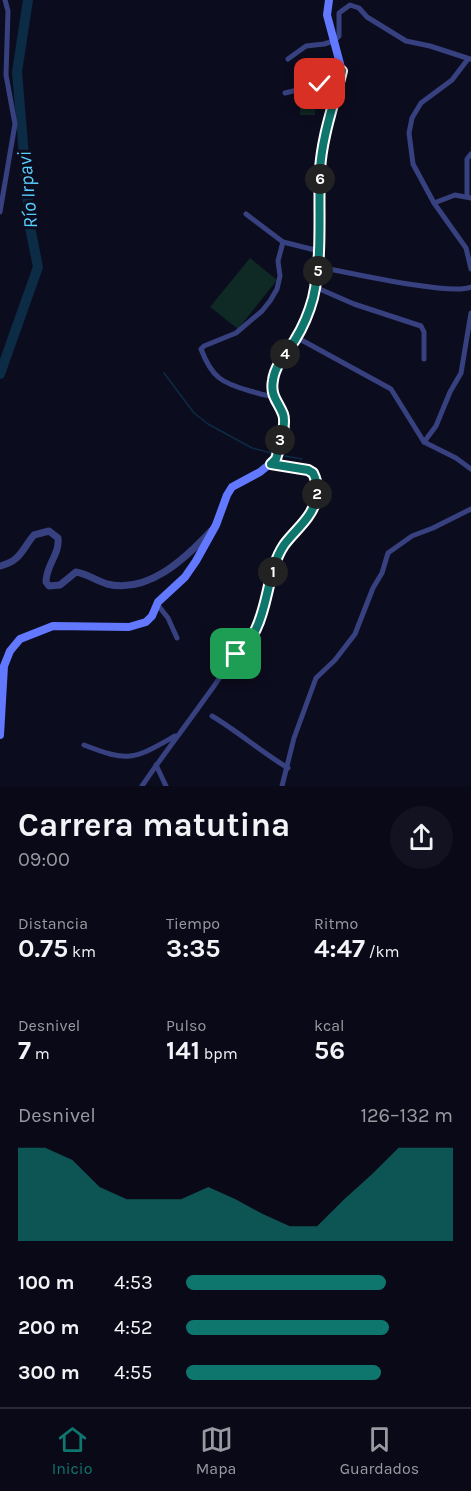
<!DOCTYPE html>
<html lang="es">
<head>
<meta charset="utf-8">
<style>
  :root { --surface:#090917; --page:#121220; --text:#f1f3f6; --muted:#999aa1; --line:#292a36; --accent:#0f766e }
  body { margin:0; font-family:Karla,sans-serif; background:var(--page); color:var(--text); height:100vh; display:flex; flex-direction:column; font-size:22px; white-space:nowrap }
  * { box-sizing:border-box; margin:0 }
  p { font-size:20px; color:var(--muted) }
  .icon { flex:none; width:33px; height:33px; fill:none; stroke:currentColor; stroke-width:2; stroke-linecap:round; stroke-linejoin:round }
  .map { position:relative; height:786px; overflow:hidden }
  .sheet { display:flex; flex-direction:column; background:var(--surface); flex:1 }
  .sheet>* { flex:none }
  .pin { position:absolute; display:grid; place-items:center; width:51px; height:51px; color:#fff; margin:-26px; border-radius:12px; box-shadow:0 3px 9px #0006 }
  .km { position:absolute; width:30px; height:30px; margin:-15px; border-radius:50%; background:#222; color:#fff; font-size:16px; line-height:30px; text-align:center }
  .round { display:grid; place-items:center; flex:none; width:63px; height:63px; border-radius:32px; background:var(--page) }
  .overview { display:flex; align-items:center; justify-content:space-between; height:102px; padding:0 18px }
  h1 { font-size:33px; font-weight:700; line-height:45px }
  .metrics { display:grid; grid-template-columns:repeat(3,1fr); gap:9px; height:102px; padding:6px 18px }
  .metrics div { display:grid; align-content:center }
  .metrics b { font-size:26px; font-weight:700 }
  .metrics small { font-size:16px; font-weight:400 }
  .metrics p { font-size:16px }
  .chart { height:168px; padding:12px 18px }
  .chart p { display:flex; justify-content:space-between }
  .chart svg { width:100%; height:108px; margin-top:6px; fill:var(--accent); opacity:.7 }
  ul { padding:0 18px; list-style:none; font-size:20px }
  li { display:grid; grid-template-columns:96px 72px 1fr; align-items:center; height:45px }
  li i { height:15px; border-radius:8px; background:var(--accent) }
  .tabs { display:flex; justify-content:space-around; align-items:center; height:84px; border-top:2px solid var(--line); background:var(--surface); font-size:16px; color:var(--muted) }
  .tabs a { display:grid; justify-items:center; gap:3px }
  .tabs .active { color:var(--accent) }
  .map>svg:first-child { display:block }
</style>
</head>
<body>
<div class="map">
<svg width="471" height="786" viewBox="0 0 471 786">
  <rect width="100%" height="100%" fill="#0c0c1f"/>
  <g fill="#0f2924">
    <path d="M301,89l15,1 -1,25h-15z"/>
    <path d="M250,258l27,22 -39,49 -28,-22z"/>
  </g>
  <g fill="none" stroke-linecap="round" stroke-linejoin="round">
    <g stroke="#0c2b44" stroke-width="1.5">
      <path d="M164,373l30,40 14,11 44,24 23,6"/>
      <path d="M279,455l23,4"/>
    </g>
    <path stroke="#0c2b44" stroke-width="10" d="M0,374l38,-107 -8,-40 -13,-155 11,-72"/>
    <g stroke="#37417f" stroke-width="5">
      <path d="M288,59l18,-13 18,-2 10,-3 5,-5v-23l11,-8 9,3 8,9 39,24 24,5 40,13"/>
      <path d="M468,59l-16,21 -31,23 -9,15 -3,15 4,31 21,39 32,45 5,21"/>
      <path d="M285,93l40,-10 17,-11"/>
      <path d="M467,196v-37l4,-5"/>
      <path d="M434,203l21,-8 16,3"/>
      <path d="M0,212l15,-88 -9,-49 2,-64 -3,-11"/>
      <path d="M246,214l37,28 36,9"/>
      <path d="M319,267c27,5 132,29 152,20"/>
      <path d="M315,287l39,17 67,22 3,6v27"/>
      <path d="M296,337l95,52 33,53 32,16 15,11"/>
      <path d="M274,396c-9,0 -16,-3 -24,-5 -28,-8 -38,-13 -49,-42l3,-3 32,-13 26,-22 8,-10 7,-12 3,-13 -2,-15 5,-19"/>
      <path d="M424,442l12,-16 14,-34 11,-19 10,-60"/>
      <path d="M157,604l11,14 9,20"/>
      <path d="M212,716c27,16 49,36 76,52"/>
      <path d="M84,745c46,18 50,14 91,-9"/>
      <path d="M156,765l10,21"/>
      <path d="M142,786c20,-30 43,-59 64,-89 10,-13 19,-28 29,-42 6,-8 15,-15 20,-24 14,-23 13,-51 23,-75 13,-29 52,-45 35,-83l-5,-3 -37,-6"/>
      <path d="M282,786l12,-48 22,-60 19,-18 20,-26 18,-46 9,-15 6,-20 24,-17 21,-8 38,-19"/>
    </g>
    <path stroke="#37417f" stroke-width="7" d="M0,566c21,-5 22,-17 34,-31l15,-4 9,7c2,16 -12,27 -12,44l3,4 11,-1 16,-13c12,2 20,9 31,12 41,10 78,-25 104,-53"/>
    <path stroke="#6279ff" stroke-width="8" d="M0,735l4,-69 6,-15 10,-12 33,-13 76,1 17,-5 6,-6 6,-14 27,-25 11,-16 20,-36 11,-30 5,-8 28,-15 16,-13 8,-37 -1,-8 -9,-13 -1,-21 5,-14 27,-44 9,-27 5,-28 2,-47 -1,-52 3,-20 19,-77 -15,-56 2,-15"/>
  </g>
  <g fill="none" stroke-linecap="round" stroke-linejoin="round">
    <defs>
      <path id="route" d="M236,654c7,-8 16,-16 20,-25 13,-27 12,-60 28,-84 11,-15 27,-26 32,-45 2,-9 1,-19 -3,-27l-5,-3 -37,-6 5,-5c3,-10 11,-35 7,-45 -5,-13 -13,-18 -10,-34 2,-15 14,-28 22,-40 8,-13 14,-27 18,-42 10,-43 5,-85 7,-128 2,-34 14,-66 22,-99l-9,8 -13,5"/>
    </defs>
    <use href="#route" stroke="#fff" stroke-width="12"/>
    <use href="#route" stroke="#0f766e" stroke-width="8"/>
  </g>
  <g text-anchor="middle" stroke-width="6" stroke-linejoin="round" paint-order="stroke">
    <g font-size="20" font-style="italic" fill="#59cfff" stroke="#0c0c1f">
      <text transform="translate(27 190) rotate(-95)" y="7">Río Irpavi</text>
    </g>
  </g>
</svg>
<div class="pin" style="left:236px;top:654px;background:#1e9e55"><svg class="icon" aria-label="arrive" viewBox="0 0 24 24"><path d="M6 21V4h12l-3 4 3 4H6"/></svg></div>
<div class="pin" style="left:320px;top:84px;background:#d93025"><svg class="icon" aria-label="check" viewBox="0 0 24 24"><path d="M5 12l5 5 9-10"/></svg></div>
<b class="km" style="left:273px;top:572px">1</b>
<b class="km" style="left:317px;top:494px">2</b>
<b class="km" style="left:280px;top:440px">3</b>
<b class="km" style="left:285px;top:354px">4</b>
<b class="km" style="left:318px;top:271px">5</b>
<b class="km" style="left:320px;top:179px">6</b>
</div>
<section class="sheet">
<div class="overview"><div><h1>Carrera matutina</h1><p>09:00</p></div><a class="round"><svg class="icon" aria-label="share" viewBox="0 0 24 24"><path d="M12 15V3M7 8l5-5 5 5M5 13v7h14v-7"/></svg></a></div>
<div class="metrics">
<div><p>Distancia</p><b>0.75<small> km</small></b></div>
<div><p>Tiempo</p><b>3:35</b></div>
<div><p>Ritmo</p><b>4:47<small> /km</small></b></div>
</div>
<div class="metrics">
<div><p>Desnivel</p><b>7<small> m</small></b></div>
<div><p>Pulso</p><b>141<small> bpm</small></b></div>
<div><p>kcal</p><b>56</b></div>
</div>
<div class="chart"><p><span>Desnivel</span>126–132 m</p>
<svg viewBox="0 0 160 44" preserveAspectRatio="none"><path d="M0 44V6L10 6L20 11L30 22L40 27L50 27L60 27L70 22L80 27L90 33L100 38L110 38L120 27L130 17L140 6L150 6L160 6V44z"/></svg>
</div>
<ul>
<li><b>100 m</b>4:53<i style="width:75%"></i></li>
<li><b>200 m</b>4:52<i style="width:76%"></i></li>
<li><b>300 m</b>4:55<i style="width:73%"></i></li>
</ul>
</section>
<nav class="tabs">
<a class="active"><svg class="icon" aria-label="home" viewBox="0 0 24 24"><path d="M3 11l9-7 9 7M6 9v11h12V9"/></svg>Inicio</a>
<a><svg class="icon" aria-label="map" viewBox="0 0 24 24"><path d="M3 6l6-2 6 2 6-2v14l-6 2-6-2-6 2zM9 4v14M15 6v14"/></svg>Mapa</a>
<a><svg class="icon" aria-label="saved" viewBox="0 0 24 24"><path d="M7 4h10v16l-5-4-5 4z"/></svg>Guardados</a>
</nav>
</body>
</html>
